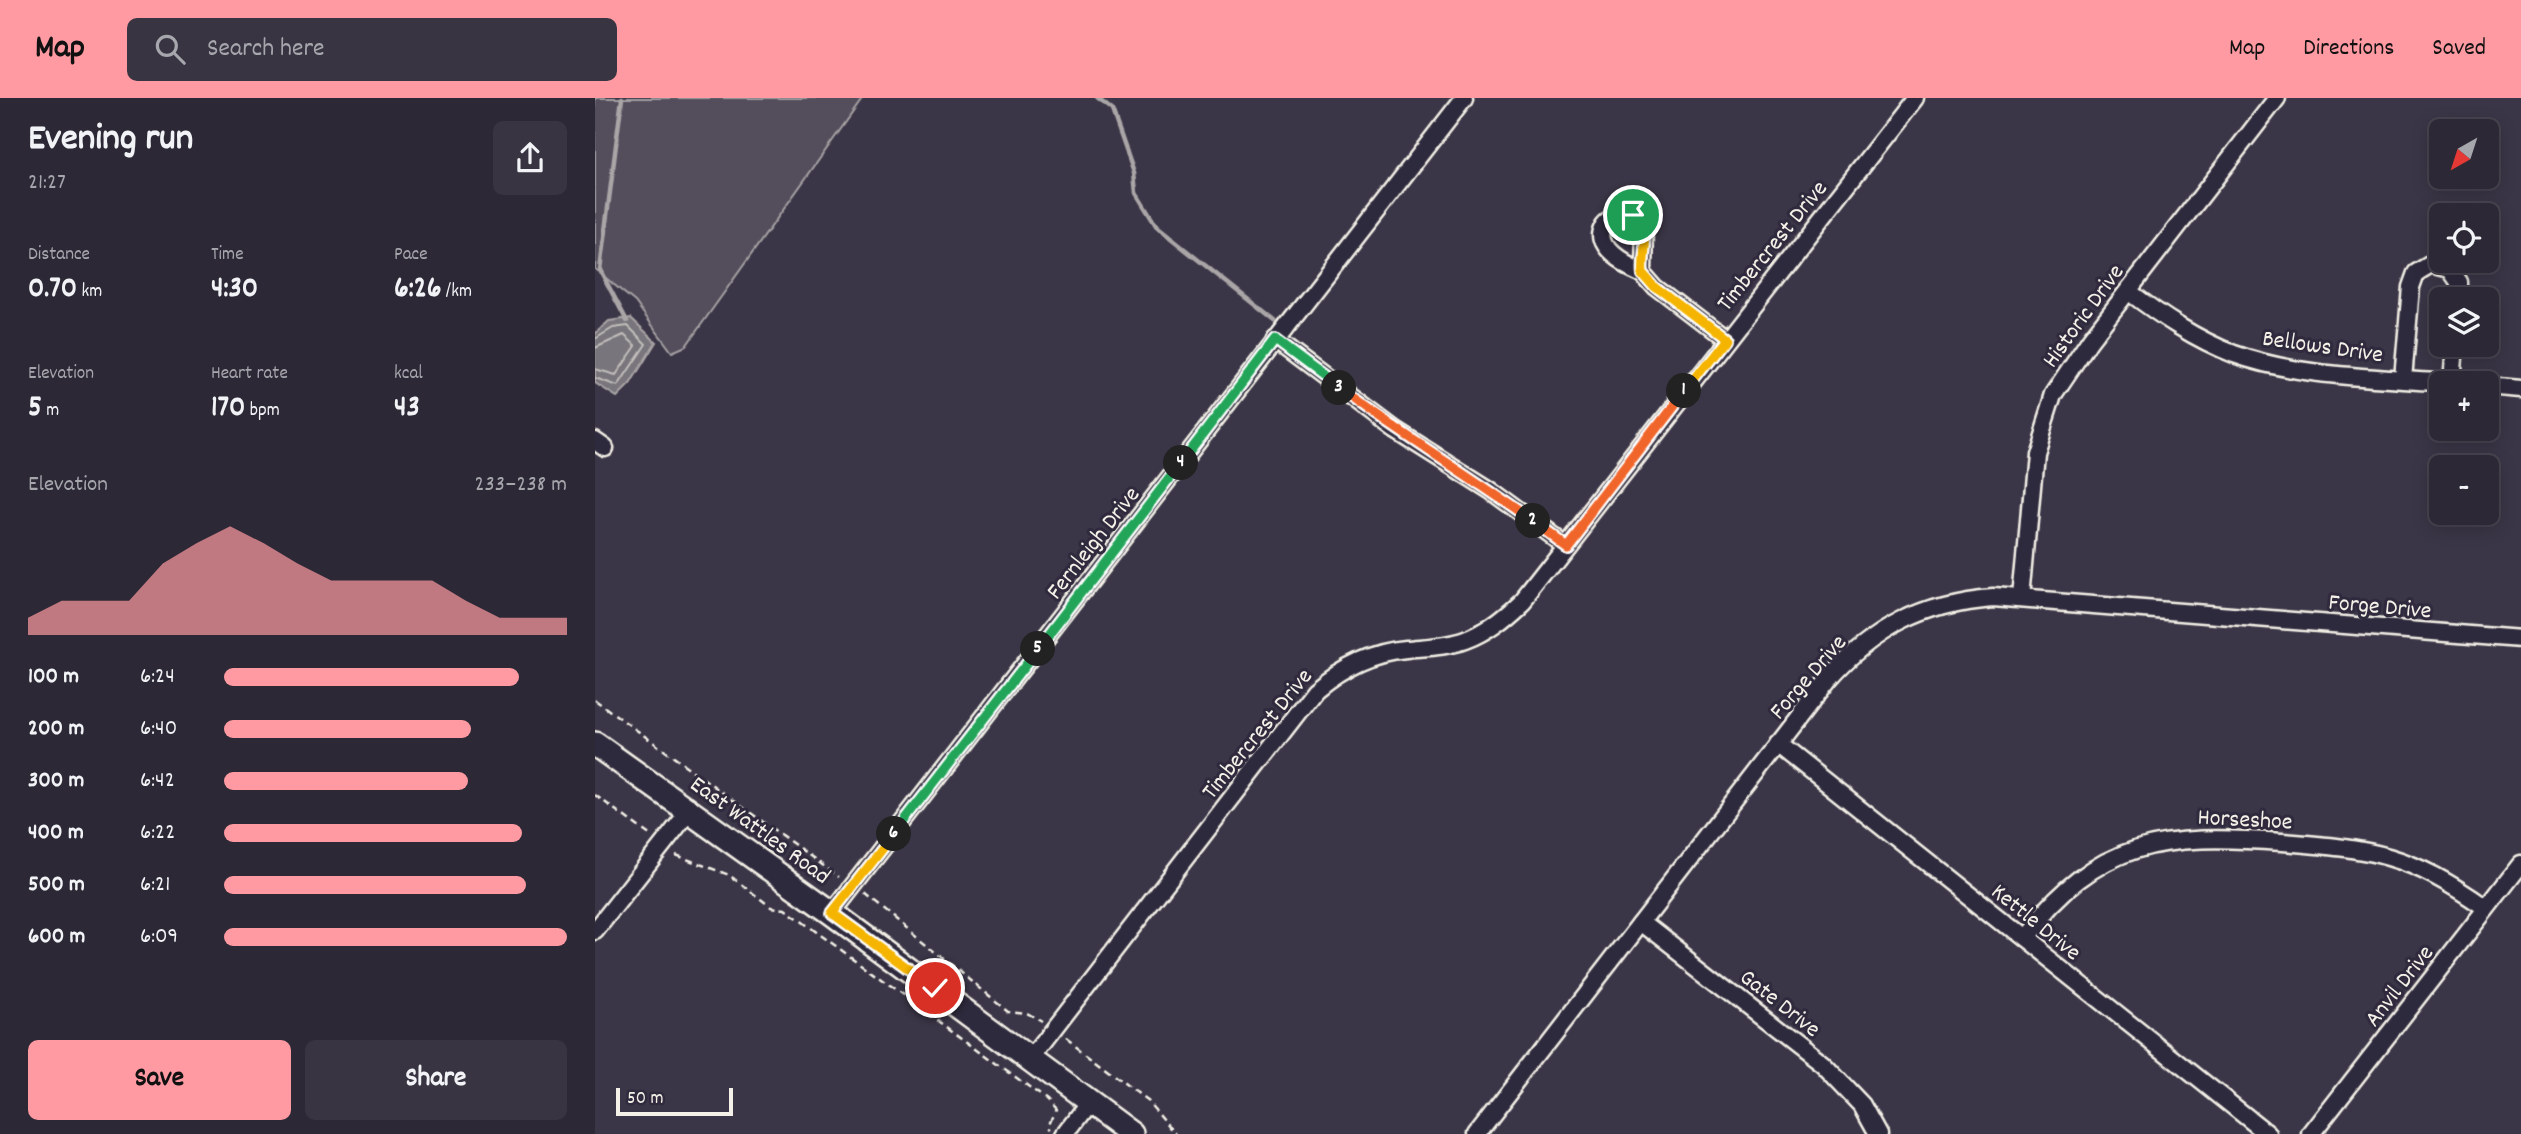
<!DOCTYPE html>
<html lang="en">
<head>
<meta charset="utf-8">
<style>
  :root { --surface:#2c2835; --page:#383441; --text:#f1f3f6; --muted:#a6a6ad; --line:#484450; --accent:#ff9aa2 }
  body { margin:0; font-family:Dekko,sans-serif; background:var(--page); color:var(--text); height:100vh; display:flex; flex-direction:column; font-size:26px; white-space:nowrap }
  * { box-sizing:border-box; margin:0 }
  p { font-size:23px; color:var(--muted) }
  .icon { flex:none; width:38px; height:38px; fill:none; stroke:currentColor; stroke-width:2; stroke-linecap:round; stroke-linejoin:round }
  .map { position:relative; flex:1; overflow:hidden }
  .panel { display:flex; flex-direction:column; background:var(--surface); width:595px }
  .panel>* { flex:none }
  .needle { width:46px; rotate:219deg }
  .tools { position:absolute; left:1834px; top:21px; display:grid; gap:14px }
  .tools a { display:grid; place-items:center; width:70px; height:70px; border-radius:10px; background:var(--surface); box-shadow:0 4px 18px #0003,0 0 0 2px var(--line); font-size:35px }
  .scale { position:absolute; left:21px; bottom:18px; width:117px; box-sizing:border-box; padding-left:7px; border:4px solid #f4f1e8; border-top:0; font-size:19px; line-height:24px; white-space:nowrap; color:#f4f1e8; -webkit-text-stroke:5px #2f2a3d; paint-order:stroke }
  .pin { position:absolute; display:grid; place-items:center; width:60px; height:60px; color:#fff; margin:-30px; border:4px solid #fff; border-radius:50%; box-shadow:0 2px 7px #0007 }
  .km { position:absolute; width:35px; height:35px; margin:-18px; border-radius:50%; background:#222; color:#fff; font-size:19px; line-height:35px; text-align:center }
  .round { display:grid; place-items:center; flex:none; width:74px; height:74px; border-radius:10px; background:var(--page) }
  .summary { display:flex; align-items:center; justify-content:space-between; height:119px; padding:0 28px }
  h1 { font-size:38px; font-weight:800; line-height:52px }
  .stats { display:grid; grid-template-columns:repeat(3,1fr); gap:10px; height:119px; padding:7px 28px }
  .stats div { display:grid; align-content:center }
  .stats b { font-size:30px; font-weight:800 }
  .stats small { font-size:19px; font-weight:400 }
  .stats p { font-size:19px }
  .chart { height:196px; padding:14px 28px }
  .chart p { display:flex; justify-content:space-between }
  .chart svg { width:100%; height:126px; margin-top:7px; fill:var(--accent); opacity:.7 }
  .cta { display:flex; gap:14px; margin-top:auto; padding:14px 28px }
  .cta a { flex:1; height:80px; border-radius:10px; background:var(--accent); color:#111; font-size:28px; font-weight:800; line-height:80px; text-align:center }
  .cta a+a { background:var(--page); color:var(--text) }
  ul { padding:0 28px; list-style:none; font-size:23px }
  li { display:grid; grid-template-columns:112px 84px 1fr; align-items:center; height:52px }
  li i { height:18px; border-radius:9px; background:var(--accent) }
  header { display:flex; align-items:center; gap:42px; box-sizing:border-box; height:98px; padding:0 35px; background:var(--accent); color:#111 }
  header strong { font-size:33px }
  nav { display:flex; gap:38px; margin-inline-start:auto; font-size:24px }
  .search { width:490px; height:63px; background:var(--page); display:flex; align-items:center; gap:18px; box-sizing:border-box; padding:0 24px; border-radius:10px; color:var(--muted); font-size:26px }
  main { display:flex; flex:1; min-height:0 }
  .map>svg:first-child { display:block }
</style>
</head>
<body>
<header>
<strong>Map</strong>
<div class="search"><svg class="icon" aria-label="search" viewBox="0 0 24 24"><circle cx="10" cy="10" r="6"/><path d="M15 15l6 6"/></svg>Search here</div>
<nav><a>Map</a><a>Directions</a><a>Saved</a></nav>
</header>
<main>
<section class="panel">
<div class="summary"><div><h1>Evening run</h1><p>21:27</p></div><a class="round"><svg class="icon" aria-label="share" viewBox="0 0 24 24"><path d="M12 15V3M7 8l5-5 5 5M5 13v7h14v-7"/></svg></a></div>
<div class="stats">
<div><p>Distance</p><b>0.70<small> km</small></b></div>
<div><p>Time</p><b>4:30</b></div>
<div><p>Pace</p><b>6:26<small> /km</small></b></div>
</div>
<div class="stats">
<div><p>Elevation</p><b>5<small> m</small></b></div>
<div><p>Heart rate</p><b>170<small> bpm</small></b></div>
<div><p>kcal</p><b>43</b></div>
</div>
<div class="chart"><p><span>Elevation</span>233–238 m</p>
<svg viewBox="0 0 160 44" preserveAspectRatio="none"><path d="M0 44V38L10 32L20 32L30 32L40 19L50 12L60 6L70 12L80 19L90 25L100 25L110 25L120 25L130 32L140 38L150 38L160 38V44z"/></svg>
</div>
<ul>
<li><b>100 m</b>6:24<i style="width:86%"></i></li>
<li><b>200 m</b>6:40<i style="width:72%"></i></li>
<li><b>300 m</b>6:42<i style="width:71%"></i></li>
<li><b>400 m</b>6:22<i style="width:87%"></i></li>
<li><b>500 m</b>6:21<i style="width:88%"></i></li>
<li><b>600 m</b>6:09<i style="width:100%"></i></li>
</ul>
<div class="cta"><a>Save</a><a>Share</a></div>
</section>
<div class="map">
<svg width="1926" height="1036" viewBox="0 0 1926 1036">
  <rect width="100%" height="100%" fill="#3b3647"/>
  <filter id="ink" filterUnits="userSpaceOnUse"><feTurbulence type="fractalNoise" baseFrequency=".0143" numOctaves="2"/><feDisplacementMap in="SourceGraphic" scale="14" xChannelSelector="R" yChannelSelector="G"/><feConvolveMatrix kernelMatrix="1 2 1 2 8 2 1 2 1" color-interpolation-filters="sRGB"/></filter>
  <g filter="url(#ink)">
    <path fill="#534e5c" stroke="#a4a0a2" stroke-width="2" d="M0,0h268l-177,248 -14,6 -37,-50 -40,-33z"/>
    <path fill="#78747b" stroke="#aaa6a7" stroke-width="2" d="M36,220l25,24 -26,42 -13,13 -22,-14v-49l14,-13z"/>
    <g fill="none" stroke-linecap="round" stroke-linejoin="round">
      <g stroke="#c2bfbc" stroke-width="2">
        <path d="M0,241l18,-11 15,-2 18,18 -28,42 -23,-8"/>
        <path d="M0,250l29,-13 12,11 -20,29 -21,-6"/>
      </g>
      <g stroke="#aaa6a7" stroke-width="4.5">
        <path d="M27,0l-22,172 27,51"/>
        <path d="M502,0l15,12 22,63 2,20 21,34 118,94"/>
      </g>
      <defs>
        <g id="minor">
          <path d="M1030,116l15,6 4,6 -1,45c-17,-7 -50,-23 -37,-47 4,-7 11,-9 19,-10z"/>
          <path d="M1048,173l14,16 68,52"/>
          <path d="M1533,193c33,25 67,48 106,63 67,24 144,23 214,29"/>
          <path d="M680,242l120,90 95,60 75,55"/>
          <path d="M1808,281l8,-92 5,-14 15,-9 19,5 9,13v17"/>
          <path d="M1857,285l3,-38"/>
          <path d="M1892,288l34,3"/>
          <path d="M0,343l10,7"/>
          <path d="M1427,501l13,-147 18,-57 37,-55 187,-242"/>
          <path d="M1183,646l490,390"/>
          <path d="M237,815l632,-815"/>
          <path d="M1046,824l182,142 39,41 16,29"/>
          <path d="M0,833l95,-121"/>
          <path d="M1427,840c77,-100 141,-104 260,-96 92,7 127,12 204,66"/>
          <path d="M436,960l284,-368c27,-23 56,-38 91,-41 20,-2 40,-2 59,-9 22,-8 40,-23 57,-39l393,-503"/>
          <path d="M470,1036l24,-32"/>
          <path d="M882,1036l351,-454c44,-51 97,-78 165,-83l528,42"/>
          <path d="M1716,1036l210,-270"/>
        </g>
        <path id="secondary" d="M0,646l237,169 299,221"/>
      </defs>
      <use href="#minor" stroke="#f4f1e8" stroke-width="21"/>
      <use href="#secondary" stroke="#f4f1e8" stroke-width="28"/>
      <g stroke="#f4f1e8" stroke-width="2.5" stroke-dasharray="7 5" stroke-linecap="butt">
        <path d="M0,602l244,177"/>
        <path d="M0,697l56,41"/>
        <path d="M81,757l53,20 42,32 14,2 262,191 9,10 -7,16 3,2"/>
        <path d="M270,796l143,117 19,2 14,8"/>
        <path d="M471,941l82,62 28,33"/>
      </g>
      <use href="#minor" stroke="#2f2a3d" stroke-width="16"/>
      <use href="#secondary" stroke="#2f2a3d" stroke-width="23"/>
    </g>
  </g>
  <g fill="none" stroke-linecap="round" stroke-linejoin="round" filter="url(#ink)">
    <defs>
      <path id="split-1" d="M1038,117c20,14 7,36 10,56l14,16 68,52 -41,52"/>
      <path id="split-2" d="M938,423l33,24 118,-154"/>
      <path id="split-3" d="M744,290c63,47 130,87 194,133"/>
      <path id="split-4" d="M586,365l94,-123 64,48"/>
      <path id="split-5" d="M443,551l143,-186"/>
      <path id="split-6" d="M299,736l144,-185"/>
      <path id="split-7" d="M299,736l-62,79 103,75"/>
    </defs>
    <use href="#split-1" stroke="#fff" stroke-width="14"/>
    <use href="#split-2" stroke="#fff" stroke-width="14"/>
    <use href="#split-3" stroke="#fff" stroke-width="14"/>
    <use href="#split-4" stroke="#fff" stroke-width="14"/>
    <use href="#split-5" stroke="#fff" stroke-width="14"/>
    <use href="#split-6" stroke="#fff" stroke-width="14"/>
    <use href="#split-7" stroke="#fff" stroke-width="14"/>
    <use href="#split-1" stroke="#f5b400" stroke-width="9"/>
    <use href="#split-2" stroke="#f0652b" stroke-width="9"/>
    <use href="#split-3" stroke="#f0652b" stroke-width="9"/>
    <use href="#split-4" stroke="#22a559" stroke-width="9"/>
    <use href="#split-5" stroke="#22a559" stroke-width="9"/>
    <use href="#split-6" stroke="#22a559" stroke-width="9"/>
    <use href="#split-7" stroke="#f5b400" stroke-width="9"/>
  </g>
  <g text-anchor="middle" stroke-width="6" stroke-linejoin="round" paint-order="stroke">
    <g font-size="24" fill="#f4f1e8" stroke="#2f2a3d">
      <text transform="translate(1176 147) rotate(-51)" y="8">Timbercrest Drive</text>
      <text transform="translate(1487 217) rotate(-54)" y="8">Historic Drive</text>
      <text transform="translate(1728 247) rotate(8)" y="8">Bellows Drive</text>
      <text transform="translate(497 444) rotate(-52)" y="8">Fernleigh Drive</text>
      <text transform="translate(1785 507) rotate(5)" y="8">Forge Drive</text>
      <text transform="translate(1212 578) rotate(-49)" y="8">Forge Drive</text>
      <text transform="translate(661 635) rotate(-51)" y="8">Timbercrest Drive</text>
      <text transform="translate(1650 720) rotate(3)" y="8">Horseshoe</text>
      <text transform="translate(166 731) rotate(36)" y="8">East Wattles Road</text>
      <text transform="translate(1442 823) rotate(39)" y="8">Kettle Drive</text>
      <text transform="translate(1803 887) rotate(-52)" y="8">Anvil Drive</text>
      <text transform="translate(1186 904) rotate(38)" y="8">Gate Drive</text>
    </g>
  </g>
</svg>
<div class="tools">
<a><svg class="needle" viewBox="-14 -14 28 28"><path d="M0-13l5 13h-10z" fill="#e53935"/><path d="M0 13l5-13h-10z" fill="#a6a6ad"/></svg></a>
<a><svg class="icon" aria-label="locate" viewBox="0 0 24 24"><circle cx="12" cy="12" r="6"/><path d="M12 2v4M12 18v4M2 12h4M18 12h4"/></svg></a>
<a><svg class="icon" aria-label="layers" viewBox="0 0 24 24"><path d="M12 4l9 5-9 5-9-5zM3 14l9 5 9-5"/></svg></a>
<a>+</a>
<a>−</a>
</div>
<div class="scale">50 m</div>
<div class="pin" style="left:1038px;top:117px;background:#1e9e55"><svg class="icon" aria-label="arrive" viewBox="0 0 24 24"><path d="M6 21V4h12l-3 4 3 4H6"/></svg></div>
<div class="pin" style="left:340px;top:890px;background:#d93025"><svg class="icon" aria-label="check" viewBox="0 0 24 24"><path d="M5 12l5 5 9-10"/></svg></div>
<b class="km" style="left:1089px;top:293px">1</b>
<b class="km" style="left:938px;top:423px">2</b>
<b class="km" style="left:744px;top:290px">3</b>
<b class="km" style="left:586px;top:365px">4</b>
<b class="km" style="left:443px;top:551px">5</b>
<b class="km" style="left:299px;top:736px">6</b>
</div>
</main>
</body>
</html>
